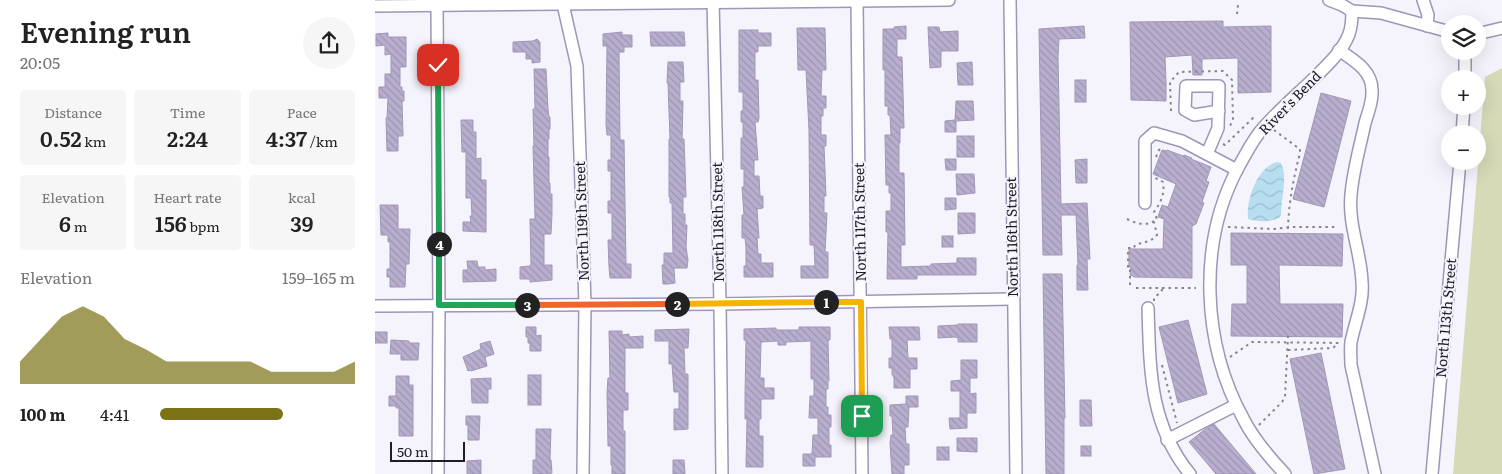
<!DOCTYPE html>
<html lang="en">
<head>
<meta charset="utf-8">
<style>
  :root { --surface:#fff; --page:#f6f6f6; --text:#222; --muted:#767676; --accent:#7b7315 }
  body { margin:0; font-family:Literata,serif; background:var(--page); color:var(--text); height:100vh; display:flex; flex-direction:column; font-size:19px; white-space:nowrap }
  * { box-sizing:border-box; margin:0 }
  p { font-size:16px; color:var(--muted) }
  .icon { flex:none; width:28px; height:28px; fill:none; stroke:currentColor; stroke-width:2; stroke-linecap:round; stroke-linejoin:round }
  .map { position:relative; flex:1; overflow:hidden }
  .sheet { display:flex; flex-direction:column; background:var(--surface); width:375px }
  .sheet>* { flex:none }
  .tools { position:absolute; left:1066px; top:15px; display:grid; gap:10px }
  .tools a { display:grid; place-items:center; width:45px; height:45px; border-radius:50%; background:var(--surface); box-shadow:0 5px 20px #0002; font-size:25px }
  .scale { position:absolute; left:15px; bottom:12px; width:75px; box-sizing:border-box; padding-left:5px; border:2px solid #1f1b28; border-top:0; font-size:14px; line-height:18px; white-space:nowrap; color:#1f1b28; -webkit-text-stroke:4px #f5f3fb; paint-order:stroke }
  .pin { position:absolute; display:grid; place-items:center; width:42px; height:42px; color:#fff; margin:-21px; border-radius:10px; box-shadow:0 2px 8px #0006 }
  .km { position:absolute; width:25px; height:25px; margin:-12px; border-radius:50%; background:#222; color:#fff; font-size:14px; line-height:25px; text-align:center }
  .round { display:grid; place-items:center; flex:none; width:52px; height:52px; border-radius:26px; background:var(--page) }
  .overview { display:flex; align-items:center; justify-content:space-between; height:85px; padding:0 20px }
  h1 { font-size:28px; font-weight:600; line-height:38px }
  .stats { display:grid; grid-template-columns:repeat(3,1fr); gap:8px; height:85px; padding:5px 20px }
  .stats div { display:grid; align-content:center; border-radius:5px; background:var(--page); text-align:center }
  .stats b { font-size:21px; font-weight:600 }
  .stats small { font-size:14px; font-weight:400 }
  .stats p { font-size:14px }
  .chart { height:140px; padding:10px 20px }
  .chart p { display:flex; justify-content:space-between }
  .chart svg { width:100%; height:90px; margin-top:5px; fill:var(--accent); opacity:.7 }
  ul { padding:0 20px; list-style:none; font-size:16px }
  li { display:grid; grid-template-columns:80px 60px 1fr; align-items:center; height:38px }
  li i { height:12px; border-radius:6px; background:var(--accent) }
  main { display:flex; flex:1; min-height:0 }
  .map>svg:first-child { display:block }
</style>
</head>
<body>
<main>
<section class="sheet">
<div class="overview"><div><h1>Evening run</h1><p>20:05</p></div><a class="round"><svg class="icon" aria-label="share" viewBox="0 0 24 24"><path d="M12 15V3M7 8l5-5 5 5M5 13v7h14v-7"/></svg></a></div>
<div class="stats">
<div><p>Distance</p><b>0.52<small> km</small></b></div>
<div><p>Time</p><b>2:24</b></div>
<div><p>Pace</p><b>4:37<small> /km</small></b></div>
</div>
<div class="stats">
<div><p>Elevation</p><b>6<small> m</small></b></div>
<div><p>Heart rate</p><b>156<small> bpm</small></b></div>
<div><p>kcal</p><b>39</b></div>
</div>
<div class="chart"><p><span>Elevation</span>159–165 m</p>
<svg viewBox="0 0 160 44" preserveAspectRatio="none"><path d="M0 44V33L10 22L20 11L30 6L40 11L50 22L60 27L70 33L80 33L90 33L100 33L110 33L120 38L130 38L140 38L150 38L160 33V44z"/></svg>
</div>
<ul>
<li><b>100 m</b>4:41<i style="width:63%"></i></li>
</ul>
</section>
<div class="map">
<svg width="1127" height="474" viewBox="0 0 1127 474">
  <defs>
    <pattern id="water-waves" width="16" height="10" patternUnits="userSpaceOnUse" patternTransform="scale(1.25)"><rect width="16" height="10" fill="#b7ddf0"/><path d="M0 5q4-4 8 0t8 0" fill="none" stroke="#9dbdce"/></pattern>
    <pattern id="building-back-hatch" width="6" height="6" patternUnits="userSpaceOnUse" patternTransform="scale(1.25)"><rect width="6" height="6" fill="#b8aece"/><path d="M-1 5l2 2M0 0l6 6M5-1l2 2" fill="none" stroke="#9e95b1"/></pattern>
  </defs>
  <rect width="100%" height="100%" fill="#f5f3fb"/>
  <path fill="#d7dab7" d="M1127,68v406h-49l32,-397z"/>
  <path fill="url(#water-waves)" d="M902,162l4,1c7,15 0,35 0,52l-2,3c-9,4 -22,4 -31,1 -2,-19 9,-52 29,-57z"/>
  <g fill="url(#building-back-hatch)" stroke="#a197b8">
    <path d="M848,21v6l48,-1v66l-33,1v-35l-36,1v16h-9l-1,-20 -27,2 1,26v18l-35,-1 -1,-78z"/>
    <path d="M531,26v13h-9v18h5l2,71h-4v15h-1v30h5l1,72h-4v22l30,-1v-2l26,-1v-5h19v17h-59v4h-30l1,-47h-2v-21h5v-18h-2v-8h-3l-1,-50h6l-1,-20h-2v-9h-3v-36h-2v-41h11v-2z"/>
    <path d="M709,26l1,12 -26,1 -1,18 3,147 26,-1 3,56h-3l1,31h-11v-25h1l-2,-50h-15l1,40h-19l-4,-226z"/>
    <path d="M553,27h11l1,5 18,-1v20h-17v16l-11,1z"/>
    <path d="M422,28h28l1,42h-4l-1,26h5v12h-3v8h-2v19h5v11h-2l2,50h-2v17h3l-2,39h3v26h-27v-12h14l-1,-21h-4l-1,-115 -3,-60h-8z"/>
    <path d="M364,30h19v3h13v13h-13v6h-3v28h3l1,38 -1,4h-3l3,38h-4v16h5l1,20h3v12l-6,1 2,29h-2l1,16h3v9h12v14h-29v-11h2v-19l-1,-9h-3v-23h2l-2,-28h2v-18h-3v-31h2v-16h-2v-11h2v-19h-4z"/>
    <path d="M247,32v3h10v12h-8v5h-5l1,88h4l2,124h5v14h-21l-1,-11 -1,-27h4v-27h-4v-12h3v-30h-3v-11h3v-25h-4l-1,-10 1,-79h-4v-12z"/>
    <path d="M275,32h34l1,14h-34z"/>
    <path d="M13,33v4h18v30h-6v20h2v4h2v10h-2l1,35h-5v15h-11l-1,-33h1l1,-20h-9v-11h6v-13h6v-20l-6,1v-10l-9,1v-12z"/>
    <path d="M162,39l3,3v20l-8,1v-4h-6v-7h-13v-10l20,-1z"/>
    <path d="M293,62h15l1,20h-4v19h3l-1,38h2l2,58h-3v17h2v11h2l-1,22 2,13 -1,8h-13l1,15 -7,1h-5l-1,-19h2v-12h9l-1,-50h-2v-6h-1v-58h1l-2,-56h-1z"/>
    <path d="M597,62l1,23h-15l-1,-22z"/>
    <path d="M159,69h12l2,40 1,8h1v12h-1v10h-1v18h1v26h1v11h2v20l-1,20h-7v31h8v15l-22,2v-3h-10v-12l10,-1 1,-2 -1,-45h5l-2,-73h1l-1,-37h2z"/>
    <rect x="700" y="80" width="11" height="22"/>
    <path d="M946,93l30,8 -27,106 -31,-8z"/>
    <path d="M581,101h17l1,19 -18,1v11h-11v-11l10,-1z"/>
    <path d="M86,120h12v12h3v27l5,-1v22h5v52l-23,-1v-9h8l-1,-6h2l-1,-18h-5v-46h-4z"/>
    <rect x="582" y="136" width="17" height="21"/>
    <path d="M787,150l5,1v-1l16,6 1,-1 8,3 -1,1 20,8 -5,14 3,1 -7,20 2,1 -8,21 -4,2v52l-57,-1 -5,-2 1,-8h-2v-18h34l1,-30 -6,-2 4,-12 6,2 8,-23 -23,-10z"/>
    <path d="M570,159h11v11h-10z"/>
    <path d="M712,159v24h-11l-1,-23z"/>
    <path d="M581,174h18l1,19 -18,2z"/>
    <path d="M570,198h11v11l-11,1z"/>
    <path d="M5,205h18v24h12l-1,35h-3l-1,23h-15v-10h-3v-8h3v-27h-2v-7h-7z"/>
    <path d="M583,213h17v20l-17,1z"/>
    <path d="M856,233l112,1 -1,32 -63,-1 1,39h63l-1,33 -111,-1 1,-32h15v-39h-16z"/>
    <rect x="567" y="236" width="11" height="11"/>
    <path d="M92,261h10l1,6h7v3l11,-1v12l-33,1v-12h5z"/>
    <path d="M668,274h19l3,144h-1v56h-18z"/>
    <path d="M813,320l19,74 -29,9 -19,-76z"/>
    <path d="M583,324h19v18h-19v-4l-3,-1 -17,1v-12l20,-1z"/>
    <path d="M151,327h10v9l5,-1v16h-11v-8h-2v-6h-2z"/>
    <path d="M424,327h31v13h-2l1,41h-1v8h-2v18h2v8h3v12h-2v18h2v12h-16v9h-12v-12h9l1,-19h5v-17h-9l1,-22h4v-17h-3v-38l-25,1v3h-8v-4l-17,1 -1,36h4v10h10v11h-13v20h-2v17h4v31h-17l1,-48h-2v-22l1,-57h-2v-11l32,-1v2h23z"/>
    <path d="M514,327h30l1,13h-13l1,18h9v11h-7v19h-16v-10l-2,-4v-6h-3v-10h3v-19h-2z"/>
    <path d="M314,329l-1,19h-4l1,26h3v55l-14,1v-21h5v-17h-5l-2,-28h-3v-23h-14v-11z"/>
    <path d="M234,331h13v4l7,-1v3l14,-1v12h-18v45h3v17h-5v21h2v43h-13v-9h-1v-19h-3l-1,-53 1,-15h2z"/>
    <rect x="0" y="332" width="12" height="11"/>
    <path d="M16,340l18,1v2h10l-1,17h-17v-6h-11z"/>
    <path d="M115,341l4,13 -9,3 2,9 -16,5v-1l-3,1 -5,-14 18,-8 -1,-5z"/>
    <path d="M946,353l24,116 -31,5 -24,-115z"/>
    <path d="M586,360h16v18h-7v16l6,-1v20h-9v15l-17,1 -1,-11h11v-27h-9v-10l10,-1z"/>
    <rect x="153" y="375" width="13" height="30"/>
    <path d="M21,376h13v9h4v51h-14v-28h-3v-2h-7v-10h7z"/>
    <path d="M116,378v11h-3v14h-16l-1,-24z"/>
    <path d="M531,396h12v11h-9l-1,20h-3l1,17h3v21h-5v9h-12l-2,-31 1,-8h2l-1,-19h-2v-11l16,-1z"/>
    <path d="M705,400h11l1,26h-12z"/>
    <path d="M91,416h14l-1,24h-11v-15h-2z"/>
    <path d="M839,424l42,50h-40l-27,-32 15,-12z"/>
    <path d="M161,429h15l-1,31h1l1,13 -4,1h-15v-14h3z"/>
    <path d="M582,438h20v14l-20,-1z"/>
    <rect x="706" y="446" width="10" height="10"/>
    <rect x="562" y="447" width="12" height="13"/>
    <path d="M106,460v14h-14v-13z"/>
    <path d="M298,460h11l1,14h-12z"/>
  </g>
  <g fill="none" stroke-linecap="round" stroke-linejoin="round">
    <defs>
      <g id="minor">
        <path d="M187,0l15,66 8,238 -2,170"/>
        <path d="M338,0l7,304 2,170"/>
        <path d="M482,0l5,474"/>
        <path d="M635,0l6,474"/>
        <path d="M954,0l13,5 10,6 29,2 69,19"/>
        <path d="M1048,0l5,15 -1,11"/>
        <path d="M62,5l2,300 -1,169"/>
        <path d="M0,6l574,-6"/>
        <path d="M1102,34l25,-6"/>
        <path d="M964,50c14,10 33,20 33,40 1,11 -4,23 -7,33 -5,24 -12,47 -14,72 -3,30 10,57 11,87 2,20 -7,40 -11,60 -1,7 0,15 0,23l24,109"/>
        <path d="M1090,79v-28"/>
        <path d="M1087,134l2,-28"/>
        <path d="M832,154l11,-26 1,-42h-33l-1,24 9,5 25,-4"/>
        <path d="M770,203v-62l9,-8 28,8 55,29"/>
        <path d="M0,306l345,-2 293,-5"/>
        <path d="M773,308c2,61 1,116 42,166"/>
        <path d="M792,440l69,-35"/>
        <path d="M910,474c-15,-16 -31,-34 -41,-54 -42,-76 -47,-177 -5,-254 7,-12 14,-27 24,-38 14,-16 30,-30 46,-45 14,-14 33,-30 40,-49 3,-8 3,-15 3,-23"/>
        <path d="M1057,474l28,-313"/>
      </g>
    </defs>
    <use href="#minor" stroke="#9f95b6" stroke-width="14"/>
    <g stroke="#87848e" stroke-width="2" stroke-dasharray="2.5 4" stroke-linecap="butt">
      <path d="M862,14l1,-9"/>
      <path d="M796,111l-1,-29 9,-10 44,-1 9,9 1,40 -4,8"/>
      <path d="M899,130l23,17 3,2v4c-7,27 -12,53 -12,80"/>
      <path d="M848,144l2,1 28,-27 3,2"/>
      <path d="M781,157l3,-7 3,-3"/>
      <path d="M752,219c10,5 21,8 30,0l-3,-7c7,-10 11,-18 9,-30l-9,-5"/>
      <path d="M853,227l46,2 18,-2h45"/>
      <path d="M755,285v-17h-2v-20h6l1,-3c8,-3 15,-2 22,-10l-3,-13"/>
      <path d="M761,288h60"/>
      <path d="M779,301v-3l7,-6 2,-4"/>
      <path d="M913,350l45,-2 5,-5"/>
      <path d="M855,357l22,-15 89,1"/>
      <path d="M787,365l15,58"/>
      <path d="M884,425l23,-23 3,-5 3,-61"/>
    </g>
    <use href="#minor" stroke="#fff" stroke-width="11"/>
  </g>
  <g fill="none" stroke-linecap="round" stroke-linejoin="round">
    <defs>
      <path id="split-1" d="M451,302h35l1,114"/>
      <path id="split-2" d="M302,304l149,-2"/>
      <path id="split-3" d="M152,305l150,-1"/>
      <path id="split-4" d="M64,244v61h88"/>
      <path id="split-5" d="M63,65l1,179"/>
    </defs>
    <use href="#split-1" stroke="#fff" stroke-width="10"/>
    <use href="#split-2" stroke="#fff" stroke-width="10"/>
    <use href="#split-3" stroke="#fff" stroke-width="10"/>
    <use href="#split-4" stroke="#fff" stroke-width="10"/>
    <use href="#split-5" stroke="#fff" stroke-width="10"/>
    <use href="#split-1" stroke="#f5b400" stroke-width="6"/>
    <use href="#split-2" stroke="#f5b400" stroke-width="6"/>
    <use href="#split-3" stroke="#f0652b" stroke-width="6"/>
    <use href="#split-4" stroke="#22a559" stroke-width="6"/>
    <use href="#split-5" stroke="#22a559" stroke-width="6"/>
  </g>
  <g text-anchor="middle" stroke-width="4" stroke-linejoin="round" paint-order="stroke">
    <g font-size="14" fill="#1f1b28" stroke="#f5f3fb">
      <text transform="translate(915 103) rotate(-46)" y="5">River's Bend</text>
      <text transform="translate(207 221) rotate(-92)" y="5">North 119th Street</text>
      <text transform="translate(343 222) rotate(-91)" y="5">North 118th Street</text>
      <text transform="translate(485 222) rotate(-91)" y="5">North 117th Street</text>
      <text transform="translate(637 237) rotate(-91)" y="5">North 116th Street</text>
      <text transform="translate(1071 318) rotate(-85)" y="5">North 113th Street</text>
    </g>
  </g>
</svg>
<div class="tools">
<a><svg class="icon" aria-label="layers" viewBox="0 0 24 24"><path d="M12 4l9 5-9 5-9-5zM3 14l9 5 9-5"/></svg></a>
<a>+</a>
<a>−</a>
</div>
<div class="scale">50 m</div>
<div class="pin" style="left:487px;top:416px;background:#1e9e55"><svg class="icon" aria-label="arrive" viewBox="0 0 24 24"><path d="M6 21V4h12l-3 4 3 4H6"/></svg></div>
<div class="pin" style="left:63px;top:65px;background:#d93025"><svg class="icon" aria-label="check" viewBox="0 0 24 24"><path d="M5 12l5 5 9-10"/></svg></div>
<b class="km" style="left:451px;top:302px">1</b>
<b class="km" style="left:302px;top:304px">2</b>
<b class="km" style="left:152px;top:305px">3</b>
<b class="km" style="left:64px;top:244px">4</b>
</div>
</main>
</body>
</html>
